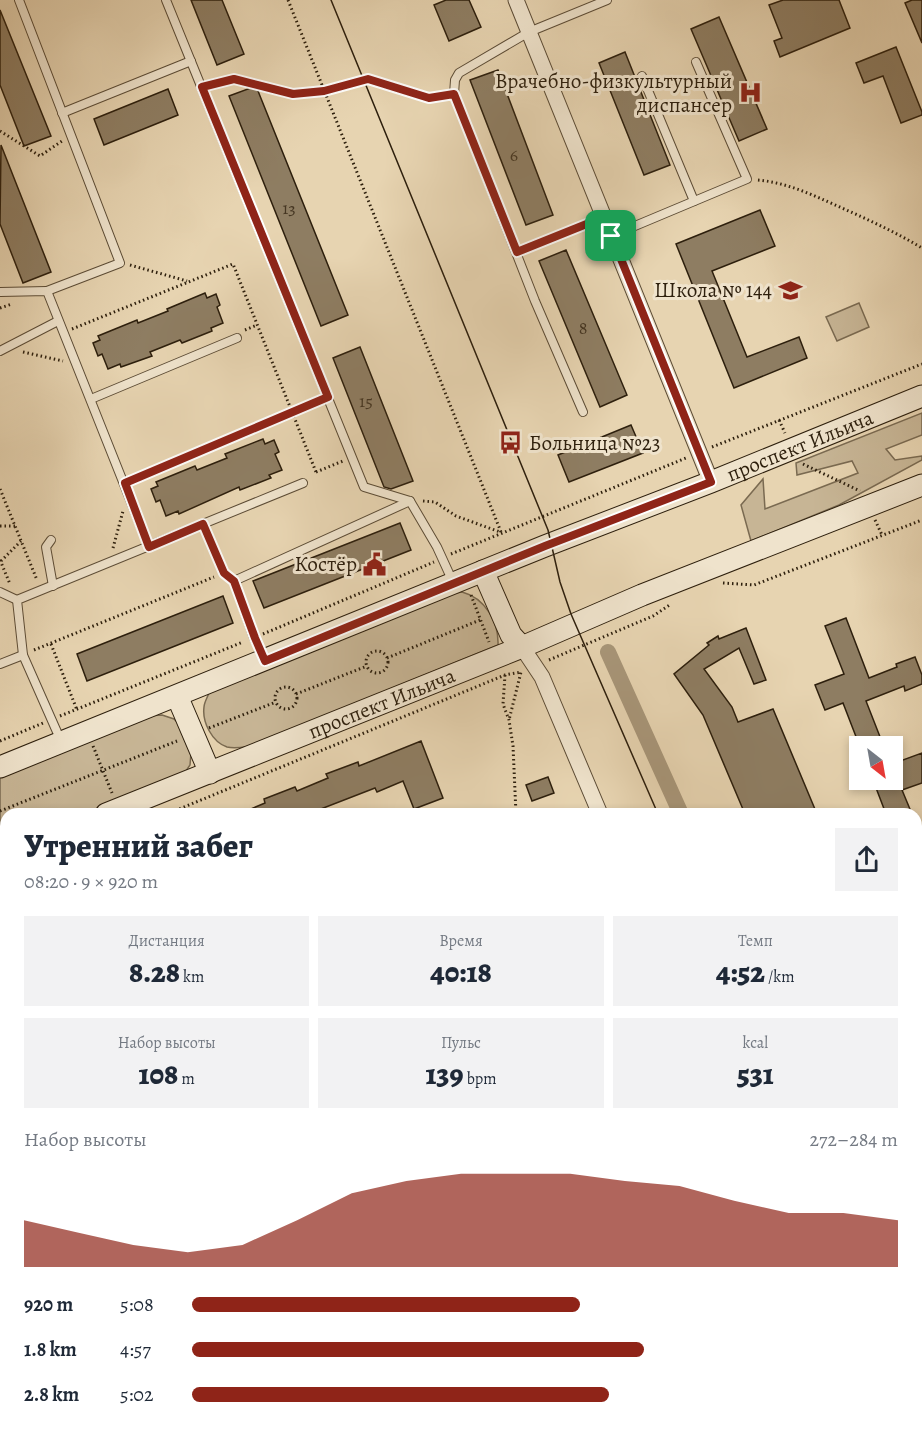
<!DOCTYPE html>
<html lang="ru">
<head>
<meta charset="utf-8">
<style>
  :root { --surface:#fff; --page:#f2f2f3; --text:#1f2937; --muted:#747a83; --accent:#8f2418 }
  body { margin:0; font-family:Alegreya,serif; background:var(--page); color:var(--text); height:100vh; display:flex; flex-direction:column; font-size:22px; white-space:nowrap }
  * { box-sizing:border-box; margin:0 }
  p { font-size:20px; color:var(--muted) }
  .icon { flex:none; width:33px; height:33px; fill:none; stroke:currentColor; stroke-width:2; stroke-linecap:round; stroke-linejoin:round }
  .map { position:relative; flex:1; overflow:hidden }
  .side { position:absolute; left:0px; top:808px; width:922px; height:622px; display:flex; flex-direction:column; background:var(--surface); border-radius:18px 18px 0 0; box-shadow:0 3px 9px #0003 }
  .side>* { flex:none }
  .needle { width:39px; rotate:149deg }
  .buttons { position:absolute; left:849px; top:736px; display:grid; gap:12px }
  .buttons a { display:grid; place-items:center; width:54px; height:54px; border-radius:0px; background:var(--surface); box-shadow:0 3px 9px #0003; font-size:30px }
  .pin { position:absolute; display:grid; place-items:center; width:51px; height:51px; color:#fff; margin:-26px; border-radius:12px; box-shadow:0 3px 9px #0006 }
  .round { display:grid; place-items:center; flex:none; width:63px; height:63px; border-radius:0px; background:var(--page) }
  .summary { display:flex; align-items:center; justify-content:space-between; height:102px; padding:0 24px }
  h1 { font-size:33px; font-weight:800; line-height:45px }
  .metrics { display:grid; grid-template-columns:repeat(3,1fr); gap:9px; height:102px; padding:6px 24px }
  .metrics div { display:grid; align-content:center; border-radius:0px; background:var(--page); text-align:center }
  .metrics b { font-size:30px; font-weight:800 }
  .metrics small { font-size:16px; font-weight:400 }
  .metrics p { font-size:16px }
  .chart { height:168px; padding:12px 24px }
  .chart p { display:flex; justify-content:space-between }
  .chart svg { width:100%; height:108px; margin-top:6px; fill:var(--accent); opacity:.7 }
  ul { padding:0 24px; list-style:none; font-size:20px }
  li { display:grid; grid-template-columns:96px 72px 1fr; align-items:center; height:45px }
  li i { height:15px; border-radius:8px; background:var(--accent) }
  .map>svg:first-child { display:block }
</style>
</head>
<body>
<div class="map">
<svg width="922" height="1430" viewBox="0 0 922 1430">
  <rect width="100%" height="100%" fill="#e7d4b1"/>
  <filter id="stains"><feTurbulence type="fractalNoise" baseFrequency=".00333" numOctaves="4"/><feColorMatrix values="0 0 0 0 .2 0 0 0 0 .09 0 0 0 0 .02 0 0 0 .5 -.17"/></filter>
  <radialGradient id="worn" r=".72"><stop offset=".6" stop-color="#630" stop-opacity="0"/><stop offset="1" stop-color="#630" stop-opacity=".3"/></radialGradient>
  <g fill="#c7b595" stroke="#7a6a51" stroke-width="1.5">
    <path d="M859,303l10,24 -32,14 -11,-24z"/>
    <path d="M922,413v22l-36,14 9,11 27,-4v4l-83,45 -88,36 -10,-36 22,-26 2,30 93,-36 -6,-12 -55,14 -1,-12z"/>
    <path d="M462,592c23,6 37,30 36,53l-247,101c-7,1 -16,3 -24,1 -15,-5 -25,-25 -23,-40 0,-4 3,-9 5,-14l240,-99z"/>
    <path d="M162,715l12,4 9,9 8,25 -1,12 -8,12 -95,37h-81v33l-6,3v-75l146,-59z"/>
  </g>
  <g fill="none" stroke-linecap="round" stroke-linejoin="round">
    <g stroke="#a89679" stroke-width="16">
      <path d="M608,652l73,162"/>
      <path d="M916,1342l6,12"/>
    </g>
  </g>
  <g fill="#8e7d62" stroke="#2d1f0d" stroke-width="1.5">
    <path d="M191,0h31l22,54 -27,11z"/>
    <path d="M446,0h23l12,27 -32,14 -15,-36z"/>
    <path d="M783,0h56l11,28 -70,29 -6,-16 8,-3 -13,-33z"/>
    <path d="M912,0h10v43l-17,-40z"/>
    <path d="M0,10l51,126 -27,10 -24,-61z"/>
    <path d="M719,17l48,112 -28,12 -48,-112z"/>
    <path d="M896,47l26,65v3l-21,8 -18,-47 -19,7 -8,-20z"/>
    <path d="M625,52l45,113 -26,10 -45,-112z"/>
    <path d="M498,70l55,145 -27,10 -56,-145z"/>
    <path d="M256,86l92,229 -27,11 -92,-230z"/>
    <path d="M168,89l10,26 -74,30 -10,-26z"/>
    <path d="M1,145l50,127 -28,11 -23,-59z"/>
    <path d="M760,210l15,36 -63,25 35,86 52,-20 8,21 -73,30 -58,-144z"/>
    <path d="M566,250l61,145 -27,12 -61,-146z"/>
    <path d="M205,293l2,5 9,-4 4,11 -3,2 6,16 -12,5 1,3 -30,12 -2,-3 -30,12 2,4 -31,11 -1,-3 -12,5 -6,-15 -4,2 -5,-13 7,-3 -2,-4 39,-16 1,3 30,-12 -1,-2z"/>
    <path d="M360,347l53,134 -22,8 -7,-2 -51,-129z"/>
    <path d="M631,425l12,28 -74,29 -11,-27z"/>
    <path d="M263,439l2,5 9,-4 5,12 -4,2 7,16 -13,5 2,3 -31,12 -1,-3 -60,27 -1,-3 -12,5 -6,-16 -4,2 -5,-13 7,-3 -2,-4 39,-16 2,4 30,-12 -2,-4z"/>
    <path d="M400,523l11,27 -147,58 -11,-27z"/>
    <path d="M223,596l10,27 -146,58 -10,-27z"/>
    <path d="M846,618l23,60 28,-11 -1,-3 19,-7 7,18v9l-17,7 -1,-5 -38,15 18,46h-24l-17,-44 -18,7 -10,-25 29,-11 -19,-48z"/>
    <path d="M746,628l20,52 -12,4 -15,-36 -35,21 28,38 6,15 35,-13 44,105h-72l-42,-99 -29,-41 35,-29 -2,-2 11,-7 1,3z"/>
    <path d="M421,741l22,57 -29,11 -11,-28 -26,11 -2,-4 -67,26h-69l26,-11 -1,-4 31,-12 2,4 31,-13 -2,-4 32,-12 1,4z"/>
    <path d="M922,753v30l-20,7 10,24h-26l-13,-34h19v-16z"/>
    <path d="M548,777l6,16 -22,8 -6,-16z"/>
  </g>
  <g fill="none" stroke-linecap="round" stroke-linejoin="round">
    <defs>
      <g id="lane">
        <path d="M19,0l101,263 -73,28"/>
        <path d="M166,0l198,487 46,14 27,46 16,35"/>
        <path d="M642,76l52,125"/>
        <path d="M62,113l129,-52"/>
        <path d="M611,236l136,-57 -51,-117"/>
        <path d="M517,252l87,-35"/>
        <path d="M0,292l47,-1 102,256"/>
        <path d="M0,351l58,-30"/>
        <path d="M91,399l146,-61"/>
        <path d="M583,412l-48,-111 -81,-207 1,-14 4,-7 70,-41 78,-32"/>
        <path d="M203,524l21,49 10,8"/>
        <path d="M51,540l-5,7 7,39"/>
        <path d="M0,592l17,8"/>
        <path d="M265,659l-11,-21 -20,-57 176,-80"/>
        <path d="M0,664l23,-9"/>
        <path d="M61,741l-38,-86 -6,-55 286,-117"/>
        <path d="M375,814h8"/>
        <path d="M0,964l6,-2"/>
        <path d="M0,1025l6,-2"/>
        <path d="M0,1101l6,15"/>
        <path d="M0,1215l6,-2"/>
        <path d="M916,1401l6,-2"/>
        <path d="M471,1425l19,2"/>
        <path d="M408,1430l12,-5"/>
        <path d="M810,1430l29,-5"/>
        <path d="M862,1430l3,-5"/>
      </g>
      <g id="street">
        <path d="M516,0l195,482"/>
        <path d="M522,647l20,30 58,137"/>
        <path d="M0,1296l6,15"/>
        <path d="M52,1425l2,5"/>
        <path d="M778,1430l2,-5"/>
      </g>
      <g id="secondary">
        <path d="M483,571l28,64 11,12"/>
        <path d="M177,696l33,77"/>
        <path id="s1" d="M0,767l545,-221 166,-64 211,-86"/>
        <path id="s2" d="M106,814l416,-167 120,-52 280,-110"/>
        <path d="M0,857l6,-3"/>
      </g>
    </defs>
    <use href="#lane" stroke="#5c4c36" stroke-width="10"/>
    <use href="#street" stroke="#5c4c36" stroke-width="17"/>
    <use href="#secondary" stroke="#2d1f0d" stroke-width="23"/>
    <g stroke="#2d1f0d" stroke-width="3" stroke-dasharray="1.5 3" stroke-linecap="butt">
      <path d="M288,0l213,532"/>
      <path d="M211,85l23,-6 59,15 31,-3 44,-12 61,19 14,-2"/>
      <path d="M0,131l40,25 22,-15"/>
      <path d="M758,180c33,3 63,19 93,32 24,11 48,22 71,36"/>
      <path d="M130,265l57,16"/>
      <path d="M0,308l12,-4"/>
      <path d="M72,329l161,-65 83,208"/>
      <path d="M245,330l12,-5"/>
      <path d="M23,352l40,9"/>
      <path d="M779,420l6,13"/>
      <path d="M712,447l210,-83"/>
      <path d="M803,464l57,27"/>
      <path d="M316,472l27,-11"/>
      <path d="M133,479l185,-78"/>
      <path d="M0,489l37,91"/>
      <path d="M423,501l12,1 21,14 44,16"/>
      <path d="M875,520l7,15"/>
      <path d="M0,526h15"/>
      <path d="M113,548l10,-37"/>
      <path d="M451,554l235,-96"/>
      <path d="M0,560l10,24"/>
      <path d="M1,561l20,-20"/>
      <path d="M723,583l31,2 168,-65"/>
      <path d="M471,595l18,47"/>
      <path d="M263,634l171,-72"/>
      <path d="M51,644l26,66"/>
      <path d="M34,650l180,-73"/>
      <circle cx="377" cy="662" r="11"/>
      <path d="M387,658l93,-38"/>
      <path d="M549,660l104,-44 18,-12"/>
      <path d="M505,675l-2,29 6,16 4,26 3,68"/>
      <circle cx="286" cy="698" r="11"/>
      <path d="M296,694l71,-28"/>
      <path d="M60,716l183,-74"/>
      <path d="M209,728l67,-26"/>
      <path d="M0,741l43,-18"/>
      <path d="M93,746l19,47"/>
      <path d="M0,811l177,-70"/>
      <path d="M167,814l338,-139 16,-3 -12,48"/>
      <path d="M0,882l6,-2"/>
      <path d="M0,1231l6,-2"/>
      <path d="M0,1265l6,2"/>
      <path d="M139,1425l2,5"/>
      <path d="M217,1425l1,5"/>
      <path d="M361,1425l3,5"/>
      <path d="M178,1430l2,-5"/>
    </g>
    <use href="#lane" stroke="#efe3cc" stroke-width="8"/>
    <use href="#street" stroke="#efe3cc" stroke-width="15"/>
    <use href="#secondary" stroke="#efe3cc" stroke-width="21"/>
    <g stroke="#2d1f0d" stroke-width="1.5">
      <path d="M331,0l217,530 12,52 11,32 87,200"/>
      <path d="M914,1425l2,5"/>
      <path d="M829,1430l7,-5"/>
      <path d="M844,1430l6,-5"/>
    </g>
  </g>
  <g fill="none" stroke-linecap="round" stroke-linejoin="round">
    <defs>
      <path id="route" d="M234,79l59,15 31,-3 44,-12 61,19 25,-4 63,158 87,-35 107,265 -166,64 -280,115 -10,-23 -21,-57 -10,-8 -21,-49 -54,23 -24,-64 203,-86 -126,-310z"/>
    </defs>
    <use href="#route" stroke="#fff" stroke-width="12"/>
    <use href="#route" stroke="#8f2418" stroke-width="8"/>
  </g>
  <defs>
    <symbol id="hospital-bare" viewBox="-9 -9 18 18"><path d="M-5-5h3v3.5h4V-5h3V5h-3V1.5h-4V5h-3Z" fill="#8f2418" stroke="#efe3cc" stroke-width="2.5" paint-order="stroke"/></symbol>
    <symbol id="school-bare" viewBox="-9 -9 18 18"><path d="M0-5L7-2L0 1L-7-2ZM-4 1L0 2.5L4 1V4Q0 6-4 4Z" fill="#8f2418" stroke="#efe3cc" stroke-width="2.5" paint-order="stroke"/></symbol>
    <symbol id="bus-bare" viewBox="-9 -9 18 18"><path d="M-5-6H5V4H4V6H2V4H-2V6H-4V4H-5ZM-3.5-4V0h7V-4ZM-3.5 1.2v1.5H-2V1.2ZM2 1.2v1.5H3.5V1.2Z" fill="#8f2418" stroke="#efe3cc" stroke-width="2.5" paint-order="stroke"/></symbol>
    <symbol id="civic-bare" viewBox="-9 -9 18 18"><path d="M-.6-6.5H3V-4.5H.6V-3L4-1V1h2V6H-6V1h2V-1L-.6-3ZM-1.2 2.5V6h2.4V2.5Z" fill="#8f2418" stroke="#efe3cc" stroke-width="2.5" paint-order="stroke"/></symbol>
  </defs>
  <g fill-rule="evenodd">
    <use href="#hospital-bare" x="734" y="76" width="33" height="33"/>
    <use href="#school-bare" x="774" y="274" width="33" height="33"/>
    <use href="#bus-bare" x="494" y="426" width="33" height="33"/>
    <use href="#civic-bare" x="358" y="548" width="33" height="33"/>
  </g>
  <g text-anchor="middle" stroke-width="6" stroke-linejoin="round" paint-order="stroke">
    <g font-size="18" fill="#453622">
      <text x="514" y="161">6</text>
      <text x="289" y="214">13</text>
      <text x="583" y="334">8</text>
      <text x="366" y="407">15</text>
    </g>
    <g font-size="21" fill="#2d1f0d" stroke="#efe3cc" text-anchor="end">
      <text x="732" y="88">Врачебно-физкультурный<tspan x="732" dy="24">диспансер</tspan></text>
      <text x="772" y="297">Школа № 144</text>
      <text x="529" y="450" text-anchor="start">Больница №23</text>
      <text x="357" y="571">Костёр</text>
    </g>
    <g font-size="21" fill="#2d1f0d" stroke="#efe3cc">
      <text dy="7" stroke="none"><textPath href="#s1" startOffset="862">проспект Ильича</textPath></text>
      <text dy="7" stroke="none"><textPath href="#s2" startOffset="297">проспект Ильича</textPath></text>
    </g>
  </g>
  <rect width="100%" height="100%" filter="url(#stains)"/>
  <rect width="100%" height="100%" fill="url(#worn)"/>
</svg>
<div class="buttons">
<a><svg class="needle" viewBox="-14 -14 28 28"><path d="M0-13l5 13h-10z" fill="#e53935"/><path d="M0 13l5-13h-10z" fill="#747a83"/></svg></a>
</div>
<div class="pin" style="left:611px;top:236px;background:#1e9e55"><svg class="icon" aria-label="arrive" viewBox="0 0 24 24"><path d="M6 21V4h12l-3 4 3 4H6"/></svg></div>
<section class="side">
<div class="summary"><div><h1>Утренний забег</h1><p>08:20 · 9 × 920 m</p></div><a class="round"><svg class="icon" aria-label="share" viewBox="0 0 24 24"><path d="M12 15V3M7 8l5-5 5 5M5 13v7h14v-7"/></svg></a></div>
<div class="metrics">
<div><p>Дистанция</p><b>8.28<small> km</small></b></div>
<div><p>Время</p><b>40:18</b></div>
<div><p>Темп</p><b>4:52<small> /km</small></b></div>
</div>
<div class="metrics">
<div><p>Набор высоты</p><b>108<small> m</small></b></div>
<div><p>Пульс</p><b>139<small> bpm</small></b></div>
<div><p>kcal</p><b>531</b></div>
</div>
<div class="chart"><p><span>Набор высоты</span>272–284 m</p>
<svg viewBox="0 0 160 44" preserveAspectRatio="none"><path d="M0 44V25L10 30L20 35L30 38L40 35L50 25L60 14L70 9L80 6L90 6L100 6L110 9L120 11L130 17L140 22L150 22L160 25V44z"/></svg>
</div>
<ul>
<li><b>920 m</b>5:08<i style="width:55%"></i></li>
<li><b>1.8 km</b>4:57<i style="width:64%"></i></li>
<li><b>2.8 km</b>5:02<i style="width:59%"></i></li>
</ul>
</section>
</div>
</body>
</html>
